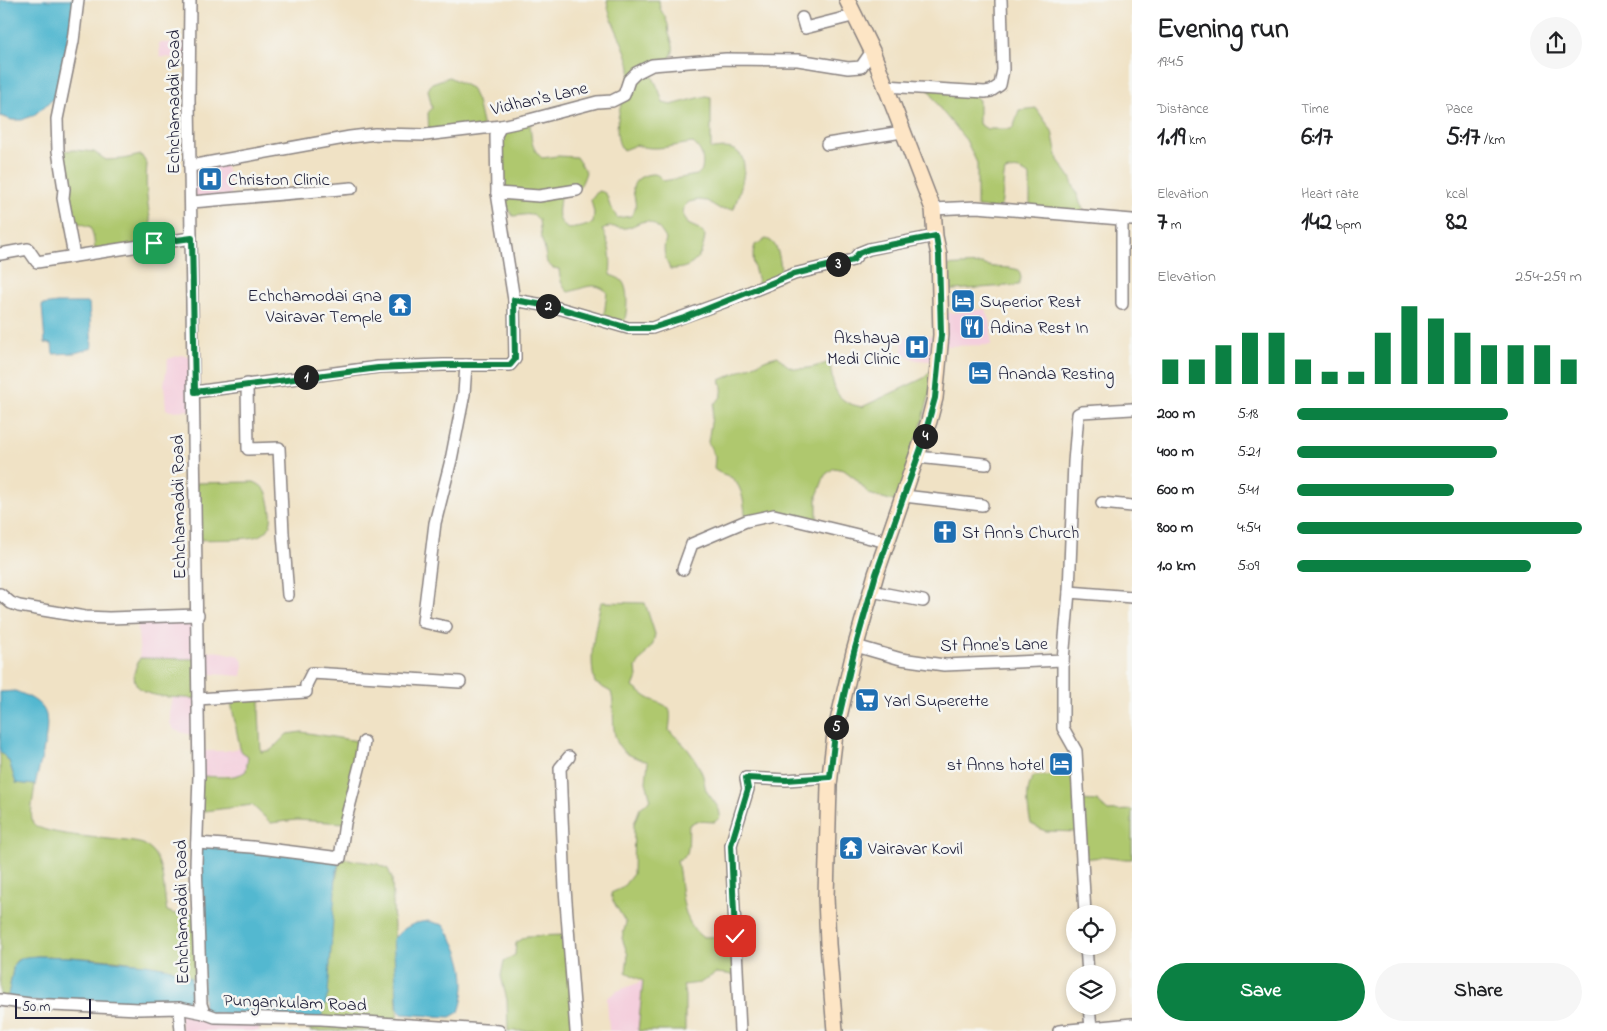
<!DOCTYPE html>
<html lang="en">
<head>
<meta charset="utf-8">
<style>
  :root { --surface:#fff; --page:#f6f6f6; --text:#202124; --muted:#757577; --accent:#0b8043 }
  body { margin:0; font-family:"Indie Flower",sans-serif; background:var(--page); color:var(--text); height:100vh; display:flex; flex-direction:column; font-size:19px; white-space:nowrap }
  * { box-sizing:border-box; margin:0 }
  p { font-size:16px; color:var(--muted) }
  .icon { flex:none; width:28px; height:28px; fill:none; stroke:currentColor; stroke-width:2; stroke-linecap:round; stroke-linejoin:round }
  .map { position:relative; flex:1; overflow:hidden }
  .details { display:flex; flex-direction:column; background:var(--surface); width:475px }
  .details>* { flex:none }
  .buttons { position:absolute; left:1066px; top:905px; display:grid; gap:10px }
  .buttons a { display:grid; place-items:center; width:50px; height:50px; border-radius:50%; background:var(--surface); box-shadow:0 2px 8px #0003; font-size:25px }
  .scale { position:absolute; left:15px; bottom:12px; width:76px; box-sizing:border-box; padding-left:5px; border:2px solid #22223b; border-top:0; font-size:14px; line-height:18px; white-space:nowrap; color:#22223b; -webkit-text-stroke:4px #f6f6f2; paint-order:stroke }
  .pin { position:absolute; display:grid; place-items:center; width:42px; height:42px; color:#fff; margin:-21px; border-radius:10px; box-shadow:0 2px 8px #0006 }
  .km { position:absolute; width:25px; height:25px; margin:-12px; border-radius:50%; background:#222; color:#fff; font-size:14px; line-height:25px; text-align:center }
  .round { display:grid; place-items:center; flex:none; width:52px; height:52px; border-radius:26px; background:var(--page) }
  .overview { display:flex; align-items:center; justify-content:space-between; height:85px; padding:0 25px }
  h1 { font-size:28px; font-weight:700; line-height:38px }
  .figures { display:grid; grid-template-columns:repeat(3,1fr); gap:8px; height:85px; padding:5px 25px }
  .figures div { display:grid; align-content:center }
  .figures b { font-size:25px; font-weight:700 }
  .figures small { font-size:14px; font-weight:400 }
  .figures p { font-size:14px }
  .chart { height:140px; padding:10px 25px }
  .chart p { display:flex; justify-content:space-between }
  .chart svg { width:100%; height:90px; margin-top:5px; stroke:var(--accent); stroke-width:6 }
  .cta { display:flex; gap:10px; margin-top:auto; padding:10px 25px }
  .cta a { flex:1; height:58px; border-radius:30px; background:var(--accent); color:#fff; font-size:20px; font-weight:700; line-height:58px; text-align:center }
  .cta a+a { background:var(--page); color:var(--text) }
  ul { padding:0 25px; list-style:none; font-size:16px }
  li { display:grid; grid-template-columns:80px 60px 1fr; align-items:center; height:38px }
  li i { height:12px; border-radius:6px; background:var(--accent) }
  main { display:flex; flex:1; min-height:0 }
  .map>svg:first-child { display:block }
</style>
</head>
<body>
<main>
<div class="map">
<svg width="1132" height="1031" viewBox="0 0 1132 1031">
  <rect width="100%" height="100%" fill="#f6f6f2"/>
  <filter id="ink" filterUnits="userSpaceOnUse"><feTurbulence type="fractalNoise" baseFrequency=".02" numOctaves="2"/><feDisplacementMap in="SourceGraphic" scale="10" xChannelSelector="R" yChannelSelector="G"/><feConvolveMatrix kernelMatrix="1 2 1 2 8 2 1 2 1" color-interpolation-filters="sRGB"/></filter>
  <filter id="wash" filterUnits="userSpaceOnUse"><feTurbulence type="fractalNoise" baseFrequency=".0096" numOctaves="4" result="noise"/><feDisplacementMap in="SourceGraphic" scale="20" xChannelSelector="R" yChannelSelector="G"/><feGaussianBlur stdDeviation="1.12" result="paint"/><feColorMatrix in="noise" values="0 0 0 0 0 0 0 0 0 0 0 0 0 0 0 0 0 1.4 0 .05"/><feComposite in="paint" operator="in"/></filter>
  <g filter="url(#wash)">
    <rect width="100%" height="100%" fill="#f0e2c5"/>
    <g fill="#f4cfdd">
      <path d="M190,42v17l-30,-2 -1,-14z"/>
      <path d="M225,164l6,21v11l-39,2 -2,-32z"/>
      <path d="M986,309l5,16v20l-51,1 1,-32z"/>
      <path d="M915,334l17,2 -1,25 -15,-1 -13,-6 -1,-15z"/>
      <path d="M181,355l13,3v52l-24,1 -4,-2 -2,-24 4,-26z"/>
      <path d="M198,615v35l24,2 18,4 4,9 -2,11 -44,-3 -1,-14 -57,-1 -3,-41z"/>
      <path d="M173,698l25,1v38l-24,-7 -4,-7v-16z"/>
      <path d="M240,748l2,4 6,3 -2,16 -4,4 -43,1v-25h26z"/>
      <path d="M643,981l-5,50h-29l-2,-33 10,-7z"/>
      <path d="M179,1008l80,9v14h-78z"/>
    </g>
    <g fill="#afc86e" stroke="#687554">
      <path d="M607,0h52c0,12 5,12 8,22 2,4 1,8 2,12 6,15 6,16 -2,30l-19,3 11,23 4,13 8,2 35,-9 5,1v52c6,0 15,-2 20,0 25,6 7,45 3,60h-14l-13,-8 -9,-1 -9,2 -5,5 -1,7 5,10 11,5 6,6c-2,22 -12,35 -35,34 -5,-11 -8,-18 -4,-30 -5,-9 -13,-20 -25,-17 -5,2 -10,5 -15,6 -10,1 -12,-4 -24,1 8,15 10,29 8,46 3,1 9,3 11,5 9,8 6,36 2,46l-19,-10 3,-24c-13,-12 -24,-3 -39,0 -7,-7 -8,-13 -9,-23l-6,-1 -6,-5 -3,-17 -3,-8 -2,-18 -6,-6 -20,2 -7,-9 -4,-8 -1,-73 28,-6c4,17 -1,25 13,38l15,-2 19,1 10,15c-5,17 -9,19 -26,25 -1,15 -5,22 8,32l14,-2 11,-4 1,-10 -3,-13 7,-9c11,1 9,7 12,15 2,4 5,7 7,12l14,-2c8,-9 3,-16 2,-27 0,-10 12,-15 20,-15 5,0 7,3 10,7l34,-6 5,-5c2,-11 0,-20 -9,-27 -19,2 -38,9 -57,2l-13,5c-11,-13 -4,-40 1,-55 2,-9 7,-17 6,-26 -1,-19 -23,-51 -23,-69z"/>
      <path d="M449,77l22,11 6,13 6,27 -54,7 -1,-22 4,-5 -4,-18 4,-7z"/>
      <path d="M928,88l41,3 10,9v24l8,5h24l3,-3 5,-16 17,-2 16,23 6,29 12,17 16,40 -56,-4v-37c-9,-7 -14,-8 -25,-5 -3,13 -1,25 -5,38l-23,-2v-44l-11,-23 -25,-30z"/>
      <path d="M75,150l19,2 12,8 17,-1 18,-4 6,9c-3,27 3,52 7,79l-59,9 -1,-12 -3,-13 -12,-4 -11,4 -10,-76z"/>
      <path d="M766,239c15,3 14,28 16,40l-22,9c-4,-14 -10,-29 -5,-43z"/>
      <path d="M982,264c12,5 24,2 37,6l2,8 -2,7 -79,6v-25z"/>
      <path d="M778,356c3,3 6,7 9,9 11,8 31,1 43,-3 3,25 4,40 32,45l62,-29 14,-14 -38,139 -31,-9 -13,-15 -12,-9 -10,-2 -9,7 -8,21v29l-43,-10 -28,6c-2,-14 -2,-33 -14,-43 -6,-4 -13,-4 -18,-9l1,-12 -7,-15 6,-38c9,-7 10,-13 6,-24l47,-21z"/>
      <path d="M254,482c12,5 14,12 16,24 2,10 3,22 -7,28 -12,7 -51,5 -66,6l-1,-57z"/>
      <path d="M601,602l44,1 10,31 -2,10 -17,23 1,10 -4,10c6,4 11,9 17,12 22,9 22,7 19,32 13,10 25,24 32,40 3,5 3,13 5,19 5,9 15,17 14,27l-5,5 -19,-1 -7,4c-1,7 1,28 -4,31 -2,2 -5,3 -8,4 6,27 2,59 25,77l33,-1 2,39 -21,-2 -16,10 -17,2 2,11v35h-47l5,-50 -17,-9 2,-17 -6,-17 4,-15 -13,-22 -2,-8 11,-5 11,-14 1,-50 6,-16 11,-8 -5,-18 2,-20c-7,-3 -16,-5 -22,-9 -19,-13 -9,-43 -15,-61l-16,-9c-7,-26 0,-54 6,-81z"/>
      <path d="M140,658l57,1 1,40c-25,-3 -82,3 -58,-41z"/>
      <path d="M261,695l-2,16 2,41 10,-2 16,-16 15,-2 62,10 -19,81 -48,-3 -26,3 -19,-18 -55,7 2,-36c14,0 36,4 47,-5l2,-15 -6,-4 -2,-4 -10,-51z"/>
      <path d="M0,752l9,9 7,22 19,2c-1,9 -6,31 -2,38 8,14 92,15 110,21 3,1 6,5 9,7 13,16 11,41 15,60l8,3 22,-1 3,69 -32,-14 -54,-8 -44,-3 -33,-1 -20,4 -3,4 -7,37 -7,-1z"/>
      <path d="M1078,775l1,25 18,1 11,10 24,-1v49h-14l-16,-2 -20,2 -2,-27 -35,-1 -14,-7c-3,-14 -7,-35 3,-48z"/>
      <path d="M340,858l38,6 10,5 4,9 6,153h-88v-12z"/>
      <path d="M568,935l8,96h-68l-1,-31 -6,-24 3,-15 11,-6 1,-12 11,-7z"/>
    </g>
    <g fill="#52b8d0" stroke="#3a6d86">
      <path d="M0,0h75l-18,96 -23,19 -12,5h-10l-12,-4z"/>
      <path d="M57,303h32l3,45 -17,5 -22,1 -1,-10 -7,-1 -3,-38z"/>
      <path d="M15,691c11,4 28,11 31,24 4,19 -7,51 -11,70l-19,-2 -7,-22 -9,-9v-60z"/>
      <path d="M197,843l143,15 -4,16 -8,120 -7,25 -117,-6z"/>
      <path d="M428,921l15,4c19,26 27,55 16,87l-9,5 -48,-3 -4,-4 -5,-71c12,-12 18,-16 35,-18z"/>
      <path d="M37,956l33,1 76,7 22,4 22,9c4,11 2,20 -6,28l-177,-4 7,-37c6,-8 14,-7 23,-8z"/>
    </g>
  </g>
  <g filter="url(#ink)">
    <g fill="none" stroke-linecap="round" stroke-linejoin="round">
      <defs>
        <g id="street">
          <path d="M190,0l-1,100 10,676 -3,87 5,141 3,9"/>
          <path d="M802,18l3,10 51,-13"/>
          <path d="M885,86l100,6 6,-1 9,-6 3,-15 -2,-70"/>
          <path d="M501,126l-5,9 1,58 17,107 41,7 73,21h24l83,-30 59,-24 59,-14 6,-7 10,-4 66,-13"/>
          <path d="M827,144l75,-12"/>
          <path d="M190,166l160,-29 25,-3 50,1 76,-9 28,-6 68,-18 15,-1 12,-6 5,-15 7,-7 16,-8 74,-6 72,1 50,8 13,-1 11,-16"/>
          <path d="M497,193l42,3 38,-6"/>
          <path d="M192,202l160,-14"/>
          <path d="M933,209l44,-2 155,13"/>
          <path d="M1122,220v84"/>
          <path d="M0,254l28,-5 9,13 154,-24"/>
          <path d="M74,256l-11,-58 1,-9 -6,-38 -1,-32 16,-78 5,-41"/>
          <path d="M247,384l1,65 31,-1 4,85 5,62"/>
          <path d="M195,392l183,-25 66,-2h66l5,-6 -1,-59"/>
          <path d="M917,457l69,7"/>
          <path d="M904,496l78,9"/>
          <path d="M1102,503l30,3"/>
          <path d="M683,569l9,-25 54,-23 28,-6 113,27"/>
          <path d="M871,591l52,10"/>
          <path d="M1069,592l63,5"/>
          <path d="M0,594l11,9 8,3 66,11 24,1 89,-3"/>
          <path d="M446,627l-23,-5 12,-99 16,-63 13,-66 2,-29"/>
          <path d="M856,646l45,13 43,6 119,-5 6,-68 5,-130 4,-48 4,-2 50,-3"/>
          <path d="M1063,660v68l13,23 9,163"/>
          <path d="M198,699l108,-7v-7l6,-12 148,9"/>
          <path d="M569,757l-9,11 5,121 11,142"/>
          <path d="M197,843l55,4 88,11 5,-35 16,-62 3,-19"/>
          <path d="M1086,946l2,28"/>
          <path d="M0,1000l30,4 109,5 40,-1 25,5 11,4 106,2 178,12"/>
          <path d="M1089,1006l2,22"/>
          <path d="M179,1008l2,23"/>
          <path d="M740,1031l-9,-186 17,-56 -2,-11 40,2 44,-3"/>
          <path d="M1059,1031l73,-7"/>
        </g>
        <path id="secondary" d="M835,1031l-7,-87 -2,-47 3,-112 6,-51 19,-82 22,-78 53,-153 6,-23 6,-63 -2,-80 -4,-19 -2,-27 -61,-158 -25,-51"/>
      </defs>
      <use href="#street" stroke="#898280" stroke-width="14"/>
      <use href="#secondary" stroke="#898280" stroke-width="18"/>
      <use href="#street" stroke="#fff" stroke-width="11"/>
      <use href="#secondary" stroke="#fde5c5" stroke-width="15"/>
    </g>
  </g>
  <g fill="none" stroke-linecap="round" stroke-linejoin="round" filter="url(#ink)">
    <defs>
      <path id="route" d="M154,243l38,-5 3,154 183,-24 66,-3h66l5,-6 -1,-59 41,7 73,21h24l32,-10 110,-44 59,-14 6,-7 10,-4 67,-13 3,19 2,80 -6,63 -14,50 -45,126 -22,78 -19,82 -5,43 -44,3 -40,-2 2,11 -17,56 4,91"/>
    </defs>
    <use href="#route" stroke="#fff" stroke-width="10"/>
    <use href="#route" stroke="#0b8043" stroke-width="6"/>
  </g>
  <defs>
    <symbol id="hospital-square" viewBox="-11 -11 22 22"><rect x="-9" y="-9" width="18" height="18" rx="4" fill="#1f6fb2" stroke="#f6f6f2"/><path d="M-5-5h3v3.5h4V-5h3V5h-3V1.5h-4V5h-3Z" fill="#fff"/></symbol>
    <symbol id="hotel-square" viewBox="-11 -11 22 22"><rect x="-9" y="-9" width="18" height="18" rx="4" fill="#1f6fb2" stroke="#f6f6f2"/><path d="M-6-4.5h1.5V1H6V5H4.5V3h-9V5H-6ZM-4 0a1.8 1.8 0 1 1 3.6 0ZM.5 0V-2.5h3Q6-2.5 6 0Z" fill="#fff"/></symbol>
    <symbol id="temple-square" viewBox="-11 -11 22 22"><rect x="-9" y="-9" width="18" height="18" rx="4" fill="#1f6fb2" stroke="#f6f6f2"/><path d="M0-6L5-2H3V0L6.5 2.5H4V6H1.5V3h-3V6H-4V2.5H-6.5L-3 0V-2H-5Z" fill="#fff"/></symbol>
    <symbol id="restaurant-square" viewBox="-11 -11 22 22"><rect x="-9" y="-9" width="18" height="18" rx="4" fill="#1f6fb2" stroke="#f6f6f2"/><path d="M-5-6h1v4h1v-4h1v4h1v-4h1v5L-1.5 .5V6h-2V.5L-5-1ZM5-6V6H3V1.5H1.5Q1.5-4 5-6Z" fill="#fff"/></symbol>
    <symbol id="church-square" viewBox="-11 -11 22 22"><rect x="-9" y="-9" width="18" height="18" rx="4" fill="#1f6fb2" stroke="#f6f6f2"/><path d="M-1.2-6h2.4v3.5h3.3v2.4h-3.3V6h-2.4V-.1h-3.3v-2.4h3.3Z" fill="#fff"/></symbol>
    <symbol id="supermarket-square" viewBox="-11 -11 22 22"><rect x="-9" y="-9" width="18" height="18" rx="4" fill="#1f6fb2" stroke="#f6f6f2"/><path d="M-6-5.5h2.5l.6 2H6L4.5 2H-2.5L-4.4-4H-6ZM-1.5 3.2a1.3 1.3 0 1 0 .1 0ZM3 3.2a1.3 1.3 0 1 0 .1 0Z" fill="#fff"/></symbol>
  </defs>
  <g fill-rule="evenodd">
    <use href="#hospital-square" x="196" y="165" width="28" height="28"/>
    <use href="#hotel-square" x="949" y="287" width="28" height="28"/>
    <use href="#temple-square" x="386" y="291" width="28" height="28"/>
    <use href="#restaurant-square" x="958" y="313" width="28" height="28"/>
    <use href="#hospital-square" x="903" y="333" width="28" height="28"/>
    <use href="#hotel-square" x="966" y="359" width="28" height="28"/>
    <use href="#church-square" x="931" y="518" width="28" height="28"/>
    <use href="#supermarket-square" x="853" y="686" width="28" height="28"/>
    <use href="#hotel-square" x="1047" y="750" width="28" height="28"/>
    <use href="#temple-square" x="837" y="834" width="28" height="28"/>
  </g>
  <g text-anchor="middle" stroke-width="5" stroke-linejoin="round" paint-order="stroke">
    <g font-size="18" fill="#22223b" stroke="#f6f6f2">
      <text transform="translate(539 98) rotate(-13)" y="6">Vidhan's Lane</text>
      <text transform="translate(173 102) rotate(-90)" y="6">Echchamaddi Road</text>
      <text transform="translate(178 507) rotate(-91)" y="6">Echchamaddi Road</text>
      <text transform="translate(994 644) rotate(-1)" y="6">St Anne's Lane</text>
      <text transform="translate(181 912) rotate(-91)" y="6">Echchamaddi Road</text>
      <text transform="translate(295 1002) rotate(2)" y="6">Pungankulam Road</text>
    </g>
    <g font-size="18" fill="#22223b" stroke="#f6f6f2" text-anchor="start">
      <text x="228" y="185">Christon Clinic</text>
      <text x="382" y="301" text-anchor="end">Echchamodai Gna<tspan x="382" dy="21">Vairavar Temple</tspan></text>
      <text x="980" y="307">Superior Rest</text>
      <text x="990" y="333">Adina Rest In</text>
      <text x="900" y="343" text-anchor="end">Akshaya<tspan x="900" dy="21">Medi Clinic</tspan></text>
      <text x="998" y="379">Ananda Resting</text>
      <text x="962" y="538">St Ann's Church</text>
      <text x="884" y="706">Yarl Superette</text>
      <text x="1044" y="770" text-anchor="end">st Anns hotel</text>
      <text x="868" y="854">Vairavar Kovil</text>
    </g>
  </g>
</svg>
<div class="buttons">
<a><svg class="icon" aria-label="locate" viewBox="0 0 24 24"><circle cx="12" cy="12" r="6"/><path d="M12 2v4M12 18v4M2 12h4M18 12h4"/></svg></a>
<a><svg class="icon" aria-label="layers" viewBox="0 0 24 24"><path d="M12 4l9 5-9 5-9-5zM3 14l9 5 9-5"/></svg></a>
</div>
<div class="scale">50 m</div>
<div class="pin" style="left:154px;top:243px;background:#1e9e55"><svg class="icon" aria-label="arrive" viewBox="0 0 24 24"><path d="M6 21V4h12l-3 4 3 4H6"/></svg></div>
<div class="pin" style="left:735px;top:936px;background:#d93025"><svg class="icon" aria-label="check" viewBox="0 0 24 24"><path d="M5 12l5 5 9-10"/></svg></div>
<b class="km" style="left:306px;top:377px">1</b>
<b class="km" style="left:548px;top:306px">2</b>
<b class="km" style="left:838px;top:264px">3</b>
<b class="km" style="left:925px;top:436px">4</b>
<b class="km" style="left:836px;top:727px">5</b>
</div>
<section class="details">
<div class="overview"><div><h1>Evening run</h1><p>19:45</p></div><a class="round"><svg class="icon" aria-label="share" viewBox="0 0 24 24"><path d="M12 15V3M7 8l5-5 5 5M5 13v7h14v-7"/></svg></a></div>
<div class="figures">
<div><p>Distance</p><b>1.19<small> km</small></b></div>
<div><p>Time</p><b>6:17</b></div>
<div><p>Pace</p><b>5:17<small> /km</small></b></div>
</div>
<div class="figures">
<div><p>Elevation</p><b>7<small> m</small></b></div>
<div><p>Heart rate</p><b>142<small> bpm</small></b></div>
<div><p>kcal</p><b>82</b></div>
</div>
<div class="chart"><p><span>Elevation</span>254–259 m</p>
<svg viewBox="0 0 160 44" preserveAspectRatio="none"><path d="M5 44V32M15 44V32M25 44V25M35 44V19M45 44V19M55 44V32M65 44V38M75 44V38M85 44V19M95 44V6M105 44V12M115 44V19M125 44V25M135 44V25M145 44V25M155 44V32"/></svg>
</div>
<ul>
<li><b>200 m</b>5:18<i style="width:74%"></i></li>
<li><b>400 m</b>5:21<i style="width:70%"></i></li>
<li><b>600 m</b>5:41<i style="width:55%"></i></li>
<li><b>800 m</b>4:54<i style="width:100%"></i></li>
<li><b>1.0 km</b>5:09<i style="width:82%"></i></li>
</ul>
<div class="cta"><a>Save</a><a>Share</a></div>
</section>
</main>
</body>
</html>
